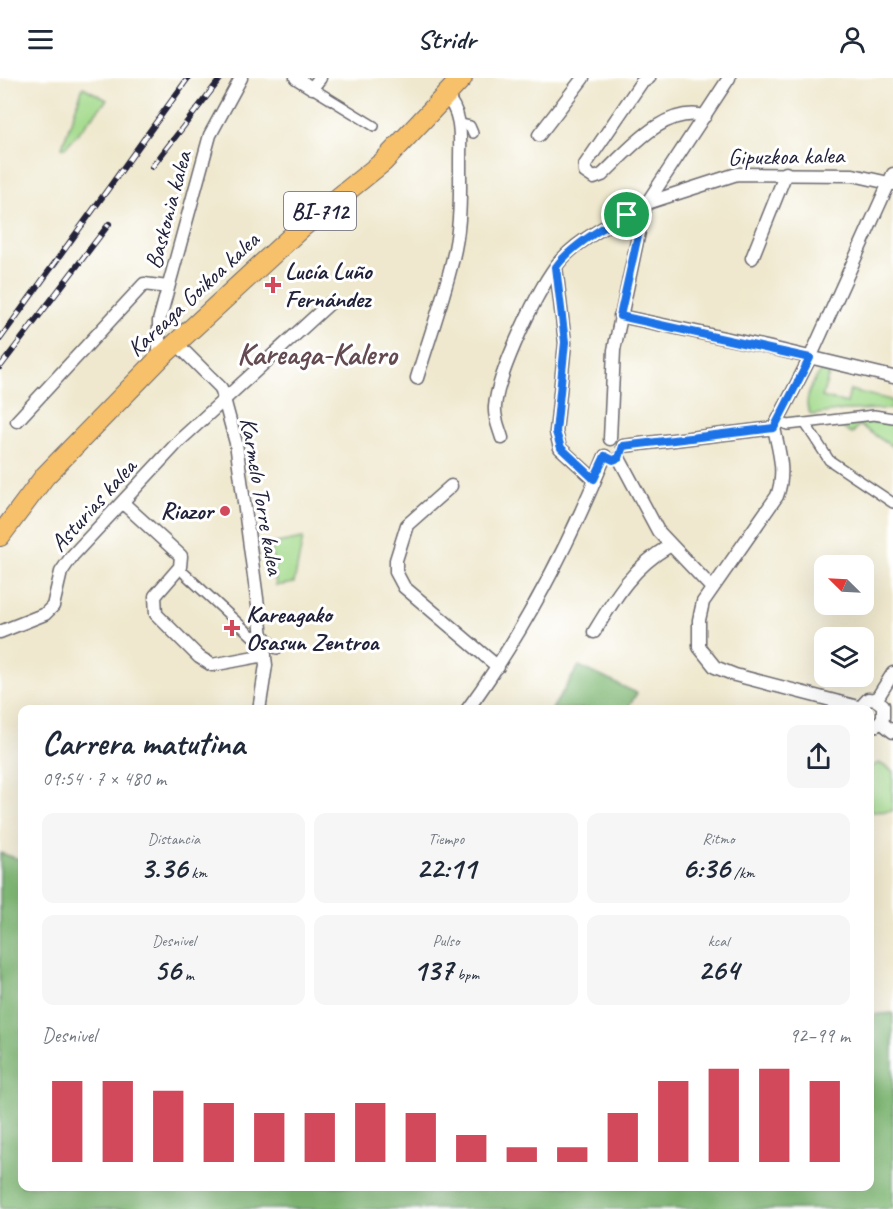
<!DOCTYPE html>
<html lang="es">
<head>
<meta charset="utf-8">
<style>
  :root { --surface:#fff; --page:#f6f6f7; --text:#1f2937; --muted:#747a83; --accent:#d1495b }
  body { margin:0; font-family:Caveat,sans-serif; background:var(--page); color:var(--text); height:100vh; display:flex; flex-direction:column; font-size:22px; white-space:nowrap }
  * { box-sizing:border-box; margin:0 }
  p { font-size:20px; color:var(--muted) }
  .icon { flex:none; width:33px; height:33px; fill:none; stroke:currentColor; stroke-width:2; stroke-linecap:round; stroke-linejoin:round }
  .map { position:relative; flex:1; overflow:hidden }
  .side { position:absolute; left:18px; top:627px; width:856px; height:486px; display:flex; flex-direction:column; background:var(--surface); border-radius:12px; box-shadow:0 6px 24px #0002 }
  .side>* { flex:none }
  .needle { width:39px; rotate:294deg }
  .controls { position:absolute; left:814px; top:477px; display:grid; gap:12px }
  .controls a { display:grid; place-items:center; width:60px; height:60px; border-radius:12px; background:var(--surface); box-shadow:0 6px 24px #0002; font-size:30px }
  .pin { position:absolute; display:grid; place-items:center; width:51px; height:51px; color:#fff; margin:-26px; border:3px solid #fff; border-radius:50%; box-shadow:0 2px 6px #0007 }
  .round { display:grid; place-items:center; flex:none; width:63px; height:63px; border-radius:12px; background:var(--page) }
  .summary { display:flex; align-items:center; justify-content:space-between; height:102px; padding:0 24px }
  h1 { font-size:33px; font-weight:800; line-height:45px }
  .stats { display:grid; grid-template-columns:repeat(3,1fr); gap:9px; height:102px; padding:6px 24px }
  .stats div { display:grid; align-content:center; border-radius:12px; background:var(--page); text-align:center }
  .stats b { font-size:30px; font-weight:800 }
  .stats small { font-size:16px; font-weight:400 }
  .stats p { font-size:16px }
  .chart { height:168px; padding:12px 24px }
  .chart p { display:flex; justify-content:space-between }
  .chart svg { width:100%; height:108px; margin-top:6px; stroke:var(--accent); stroke-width:6 }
  header { display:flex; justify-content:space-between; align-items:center; height:78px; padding:0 24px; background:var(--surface); font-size:27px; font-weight:800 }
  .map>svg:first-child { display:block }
</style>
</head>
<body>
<header><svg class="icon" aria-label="menu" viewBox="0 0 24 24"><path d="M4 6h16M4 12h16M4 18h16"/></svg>Stridr<svg class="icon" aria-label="person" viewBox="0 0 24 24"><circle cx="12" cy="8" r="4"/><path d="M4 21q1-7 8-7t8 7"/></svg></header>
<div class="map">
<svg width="893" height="1131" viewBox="0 0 893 1131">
  <rect width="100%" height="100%" fill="#fff"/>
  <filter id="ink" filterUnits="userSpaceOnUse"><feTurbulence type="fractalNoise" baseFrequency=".0167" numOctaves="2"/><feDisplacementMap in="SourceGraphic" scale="12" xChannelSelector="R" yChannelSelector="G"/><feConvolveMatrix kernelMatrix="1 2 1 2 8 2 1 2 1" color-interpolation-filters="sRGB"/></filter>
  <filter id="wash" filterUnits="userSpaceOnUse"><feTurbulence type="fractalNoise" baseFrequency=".008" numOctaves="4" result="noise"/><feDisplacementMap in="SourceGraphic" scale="24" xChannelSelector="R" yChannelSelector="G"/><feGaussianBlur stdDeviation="1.35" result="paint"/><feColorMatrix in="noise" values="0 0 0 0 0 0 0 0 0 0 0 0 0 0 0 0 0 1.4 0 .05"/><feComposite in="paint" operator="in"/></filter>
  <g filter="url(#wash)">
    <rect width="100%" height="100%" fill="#efe8ce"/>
    <g fill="#a3da8b" stroke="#627e63" stroke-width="1.5">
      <path d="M83,9l24,13 -42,48 -3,-1z"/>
      <path d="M824,291l5,5 -7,23 25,6 3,-13 41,10 2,9 -49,1 -32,5c-12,-10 1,-37 12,-46z"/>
      <path d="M857,343l36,3v23l-34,-22 -7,9 -18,-12z"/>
      <path d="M303,460l-9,45 -18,3 -5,-42z"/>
      <path d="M879,685l14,8 -1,40 -22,1v-45z"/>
    </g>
    <g fill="#82ba77" stroke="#526e59" stroke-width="1.5">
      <path d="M579,588l58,27 -10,16h-75z"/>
      <path d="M0,775l22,7v326h848v-171l23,-2v196h-893z"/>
    </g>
  </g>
  <g filter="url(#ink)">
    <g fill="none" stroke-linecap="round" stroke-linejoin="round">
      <defs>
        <g id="pedestrian">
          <path d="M312,10l62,38"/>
          <path d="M460,46l10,2 3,7"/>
          <path d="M777,343l11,4 86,-10 19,3"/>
          <path d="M805,345l24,37 64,43"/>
          <path d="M185,496l67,62 11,-2 14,15"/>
        </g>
        <g id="minor">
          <path d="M296,0l16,10 8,-10"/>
          <path d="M649,0l-8,5 -56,82v7l9,6 8,-3c27,-25 61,-69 103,-59"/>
          <path d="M539,57l44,-57"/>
          <path d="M647,125l90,-29 116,1 40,9"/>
          <path d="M752,180l34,-85"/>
          <path d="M556,189l9,76 -9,89 4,16 34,31"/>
          <path d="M620,238l147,31 126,30"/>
          <path d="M176,265l45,45 15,55 30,222 -7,45"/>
          <path d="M159,281v-38l51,-186 31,-57"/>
          <path d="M417,300c13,-43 29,-85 38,-129 6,-29 5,-59 5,-88 0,-24 3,-48 -15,-66"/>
          <path d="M17,343l127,-137 24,3"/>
          <path d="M774,350c5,24 12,44 3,68l-74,106 -4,18v27l16,20 20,8 123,32"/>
          <path d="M774,350l36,-70 83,-184"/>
          <path d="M502,360c-3,-10 -8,-20 -7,-31 2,-32 44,-122 66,-147 15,-17 60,-47 82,-47"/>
          <path d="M610,361l4,-89 29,-137 4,-10 82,-125"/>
          <path d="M623,368l151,-18"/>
          <path d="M619,380l39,73 54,57"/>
          <path d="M451,408l-44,39 -11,35v12l8,15 94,80"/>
          <path d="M123,425l58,53 -1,11 -25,29 1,18 43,43 13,8 53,-10"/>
          <path d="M0,554l45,-18 8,-8 8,-34 11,-16 109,-117 149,-136"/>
          <path d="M594,554c22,-36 38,-64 75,-86"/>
          <path d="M876,622l17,-27"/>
          <path d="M467,632c57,-78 102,-165 138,-254"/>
          <path d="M858,632l10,-11 8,1 7,5v13l-6,7 -7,1"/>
          <path d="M881,644l12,10"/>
        </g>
        <path id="primary" d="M0,458l45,-60 114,-117 142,-131 82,-66 79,-84"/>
      </defs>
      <use href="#pedestrian" stroke="#6a676e" stroke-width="12"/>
      <use href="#minor" stroke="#6a676e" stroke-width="15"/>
      <use href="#primary" stroke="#6a676e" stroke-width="22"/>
      <use href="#pedestrian" stroke="#fff" stroke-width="9"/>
      <use href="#minor" stroke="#fff" stroke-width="12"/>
      <use href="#primary" stroke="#f7c06b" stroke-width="20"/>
      <defs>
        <g id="rail">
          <path d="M152,89l69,-89"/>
          <path d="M0,261l188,-261"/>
          <path d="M0,289l109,-143"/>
        </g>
      </defs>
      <use href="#rail" stroke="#22223b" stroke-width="6"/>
      <use href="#rail" stroke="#fff" stroke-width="4" stroke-dasharray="11" stroke-linecap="butt"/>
    </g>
  </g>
  <g fill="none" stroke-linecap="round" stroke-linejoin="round" filter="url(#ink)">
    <defs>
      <path id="route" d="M643,135l-23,103 190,42 -36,70 -151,18 -4,12 -6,2 -8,-4 -11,23 -33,-31 -5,-16 9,-90 -9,-75c14,-20 63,-54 87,-54z"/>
    </defs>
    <use href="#route" stroke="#fff" stroke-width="12"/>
    <use href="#route" stroke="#1a73e8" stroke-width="8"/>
  </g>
  <g fill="#d1495b" stroke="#fff" stroke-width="2">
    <path d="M270 198h6v6h6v6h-6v6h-6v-6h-6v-6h6z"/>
    <circle cx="225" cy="433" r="6"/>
    <path d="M229 541h6v6h6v6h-6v6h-6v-6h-6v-6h6z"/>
  </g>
  <g text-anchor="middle" stroke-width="6" stroke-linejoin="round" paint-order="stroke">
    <rect fill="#fff" stroke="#646476" stroke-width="1.5" x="284" y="114" width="72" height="38" rx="4.5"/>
    <g font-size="22" font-weight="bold" fill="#22223b">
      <text x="320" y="141">BI-712</text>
    </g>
    <g font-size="24" fill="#22223b" stroke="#fff">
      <text transform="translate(786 78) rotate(-1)" y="8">Gipuzkoa kalea</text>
      <text transform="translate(168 132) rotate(-75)" y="8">Baskonia kalea</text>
      <text transform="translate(193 216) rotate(-43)" y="8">Kareaga Goikoa kalea</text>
      <text transform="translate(262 418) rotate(80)" y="8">Karmelo Torre kalea</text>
      <text transform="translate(93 427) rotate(-48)" y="8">Asturias kalea</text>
    </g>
    <g font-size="24" font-weight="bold" fill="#22223b" stroke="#fff" text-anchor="start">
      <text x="285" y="201">Lucía Luño<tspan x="285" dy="28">Fernández</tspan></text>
      <text x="213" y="441" text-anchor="end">Riazor</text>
      <text x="246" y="544">Kareagako<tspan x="246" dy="28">Osasun Zentroa</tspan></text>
    </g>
    <g font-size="30" font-weight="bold" fill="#634b51" stroke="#fff">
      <text x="317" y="286">Kareaga-Kalero</text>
    </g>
  </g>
</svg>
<div class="controls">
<a><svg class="needle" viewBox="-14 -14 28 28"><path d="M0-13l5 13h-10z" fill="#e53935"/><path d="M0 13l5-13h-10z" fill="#747a83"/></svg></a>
<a><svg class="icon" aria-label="layers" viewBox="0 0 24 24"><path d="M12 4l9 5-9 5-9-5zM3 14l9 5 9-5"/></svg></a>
</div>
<div class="pin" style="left:627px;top:137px;background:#1e9e55"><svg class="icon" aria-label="arrive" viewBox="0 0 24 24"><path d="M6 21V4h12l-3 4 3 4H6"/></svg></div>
<section class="side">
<div class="summary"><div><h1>Carrera matutina</h1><p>09:54 · 7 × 480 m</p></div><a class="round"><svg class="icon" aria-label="share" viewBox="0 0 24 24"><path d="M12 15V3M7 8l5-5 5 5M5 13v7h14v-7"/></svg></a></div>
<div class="stats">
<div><p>Distancia</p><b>3.36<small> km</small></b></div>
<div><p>Tiempo</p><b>22:11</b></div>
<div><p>Ritmo</p><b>6:36<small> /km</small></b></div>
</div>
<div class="stats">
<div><p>Desnivel</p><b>56<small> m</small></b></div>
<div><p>Pulso</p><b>137<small> bpm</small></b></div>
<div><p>kcal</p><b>264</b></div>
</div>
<div class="chart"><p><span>Desnivel</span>92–99 m</p>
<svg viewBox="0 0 160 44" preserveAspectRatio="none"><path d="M5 44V11M15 44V11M25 44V15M35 44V20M45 44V24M55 44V24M65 44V20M75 44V24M85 44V33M95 44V38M105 44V38M115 44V24M125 44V11M135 44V6M145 44V6M155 44V11"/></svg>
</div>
</section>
</div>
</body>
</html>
